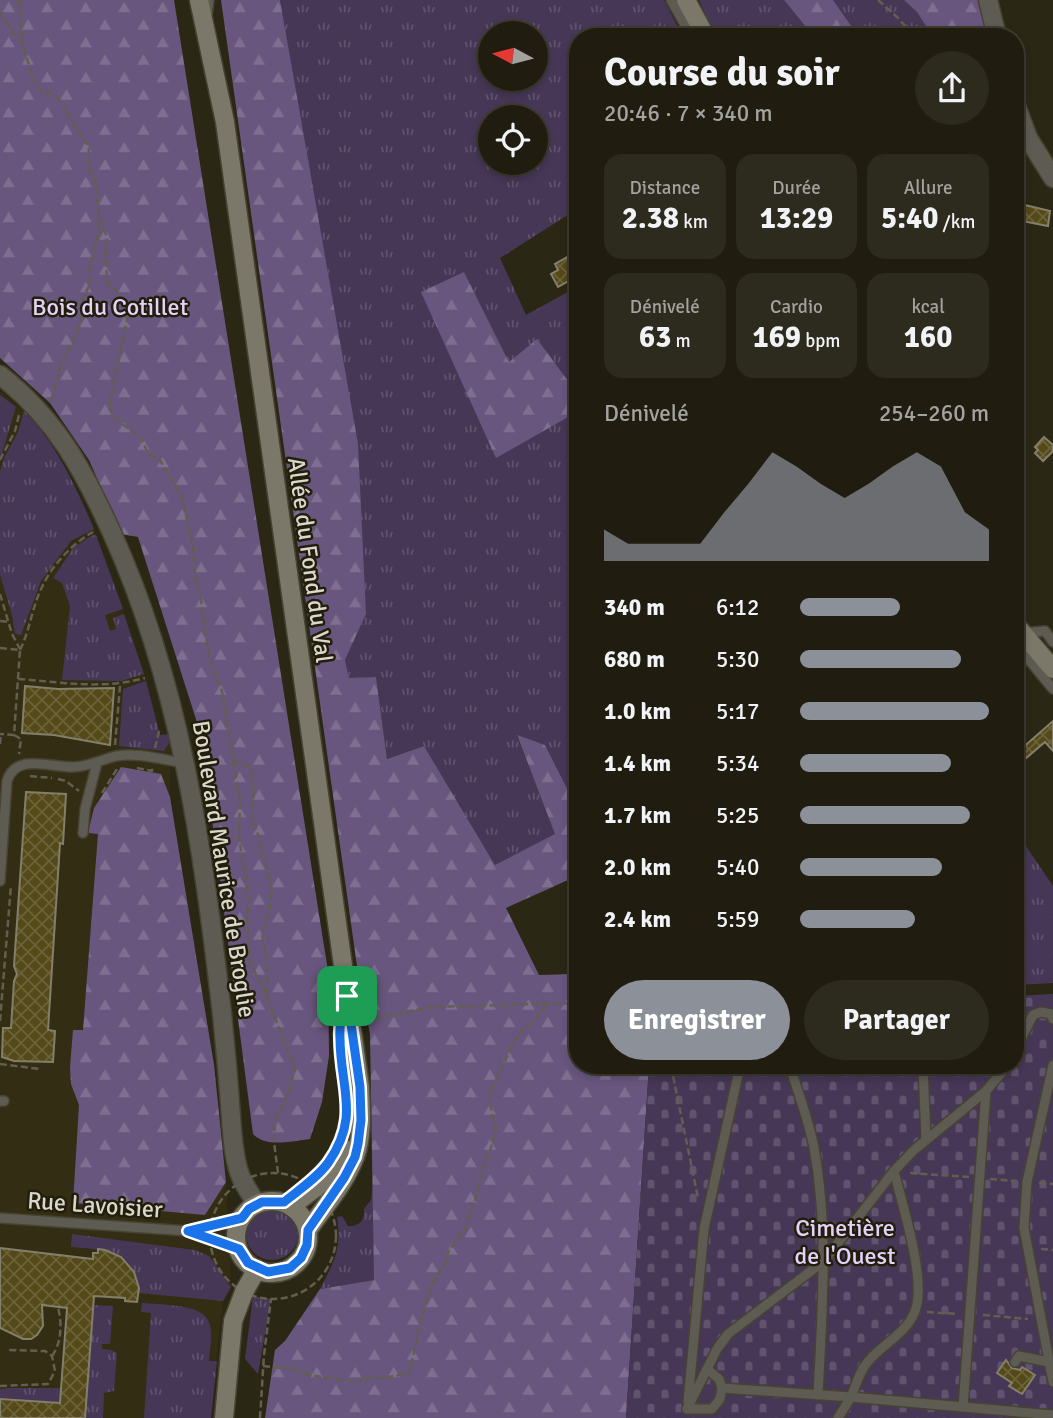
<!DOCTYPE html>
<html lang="fr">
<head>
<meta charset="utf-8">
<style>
  :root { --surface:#201d10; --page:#2d2a1e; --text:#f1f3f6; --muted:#a2a29f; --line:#3d3b30; --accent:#8c9099 }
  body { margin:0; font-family:Signika,sans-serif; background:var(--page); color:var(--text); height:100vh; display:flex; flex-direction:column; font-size:26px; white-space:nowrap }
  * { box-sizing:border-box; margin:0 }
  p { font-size:23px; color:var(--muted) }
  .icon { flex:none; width:38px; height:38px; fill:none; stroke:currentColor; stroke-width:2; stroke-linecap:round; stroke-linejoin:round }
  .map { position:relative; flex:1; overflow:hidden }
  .drawer { position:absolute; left:569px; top:28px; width:455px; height:1046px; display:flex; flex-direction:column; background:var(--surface); border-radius:28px; box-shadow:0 4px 10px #0003,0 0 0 2px var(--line) }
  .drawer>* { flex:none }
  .needle { width:46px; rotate:277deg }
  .fabs { position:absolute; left:478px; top:21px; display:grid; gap:14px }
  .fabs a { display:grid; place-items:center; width:70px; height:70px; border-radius:50%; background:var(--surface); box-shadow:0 4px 10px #0003,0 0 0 2px var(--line); font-size:35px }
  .pin { position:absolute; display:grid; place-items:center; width:60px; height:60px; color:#fff; margin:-30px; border-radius:14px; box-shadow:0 4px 10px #0006 }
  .round { display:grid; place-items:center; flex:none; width:74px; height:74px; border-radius:37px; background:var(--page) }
  .overview { display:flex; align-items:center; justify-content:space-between; height:119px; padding:0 35px }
  h1 { font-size:38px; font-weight:800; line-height:52px }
  .stats { display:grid; grid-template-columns:repeat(3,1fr); gap:10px; height:119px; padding:7px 35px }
  .stats div { display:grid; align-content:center; border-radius:18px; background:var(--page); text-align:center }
  .stats b { font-size:30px; font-weight:800 }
  .stats small { font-size:19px; font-weight:400 }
  .stats p { font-size:19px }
  .chart { height:196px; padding:14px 35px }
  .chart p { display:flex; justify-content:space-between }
  .chart svg { width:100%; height:126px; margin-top:7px; fill:var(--accent); opacity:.7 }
  .action { display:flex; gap:14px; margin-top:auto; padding:14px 35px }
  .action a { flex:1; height:80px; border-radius:42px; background:var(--accent); color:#fff; font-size:28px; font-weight:800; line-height:80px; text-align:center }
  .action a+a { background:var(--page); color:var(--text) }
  ul { padding:0 35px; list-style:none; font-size:23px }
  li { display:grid; grid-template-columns:112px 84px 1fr; align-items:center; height:52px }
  li i { height:18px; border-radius:9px; background:var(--accent) }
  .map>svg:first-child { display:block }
</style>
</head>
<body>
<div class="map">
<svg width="1053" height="1418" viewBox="0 0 1053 1418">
  <defs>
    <pattern id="grass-tufts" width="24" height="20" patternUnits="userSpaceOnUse" patternTransform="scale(1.75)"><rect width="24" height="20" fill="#463756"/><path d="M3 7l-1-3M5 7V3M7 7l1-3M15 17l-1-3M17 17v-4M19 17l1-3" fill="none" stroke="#60536d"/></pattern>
    <pattern id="forest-firs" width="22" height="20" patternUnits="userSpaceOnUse" patternTransform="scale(1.75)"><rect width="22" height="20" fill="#69567e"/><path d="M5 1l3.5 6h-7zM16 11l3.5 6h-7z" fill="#7e6e8f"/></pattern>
    <pattern id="cemetery-stones" width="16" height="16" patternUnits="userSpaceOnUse" patternTransform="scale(1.75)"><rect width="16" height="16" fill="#463756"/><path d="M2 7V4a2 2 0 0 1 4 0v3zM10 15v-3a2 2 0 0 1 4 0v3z" fill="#60536d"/></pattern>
    <pattern id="building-cross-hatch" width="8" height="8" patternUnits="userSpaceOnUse" patternTransform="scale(1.75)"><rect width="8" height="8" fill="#544919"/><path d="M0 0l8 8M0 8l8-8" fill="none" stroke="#6c6239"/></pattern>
  </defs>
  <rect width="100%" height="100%" fill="#2b2715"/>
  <path fill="#332d14" d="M0,391l33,29 41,64 20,45 21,59 30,90 15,57 11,-1 -1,63 44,268 12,117 5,105 -8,15 -14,116h-209z"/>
  <g fill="url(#grass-tufts)" fill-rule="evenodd">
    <path d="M280,0h384l19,37h-105l-1,172 -77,49 26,57 51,-28v106l-40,-53 -28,22 -45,-90 32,185 81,-45v396l-32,-63 -28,-9 39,99 -61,30 -71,-119 -37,13 -11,-82 -27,2 -4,-19 21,-46 -72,-531zM490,33h46v46h-46zM490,117h46v46h-46z"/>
    <path d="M699,0h85l30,37h-99z"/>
    <path d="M833,0h71l13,12 16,25h-74z"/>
    <path d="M0,395l16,12 -16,53z"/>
    <path d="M24,411c32,32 52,76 70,118l-23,12 -30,40 -20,54 -6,-1 -3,-19 -12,-40v-104l4,-13 14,-26z"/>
    <path d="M93,535h3l27,74 -18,6 5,16 6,-2 -3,-11 11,-4 20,60 -23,7 -59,-1 8,-74 -8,-23 -9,-5 21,-31z"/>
    <path d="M146,681l14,54 11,-1v6l-7,11 -45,-5 4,-57z"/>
    <path d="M1015,830l38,56v97l-38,2z"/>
    <path d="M373,1182l1,98 -54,9c14,-27 22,-40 17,-72l5,-1 6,10c12,0 17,-6 16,-17l7,-9z"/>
    <circle cx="272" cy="1234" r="26"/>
    <path d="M72,1234l123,16 14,6 22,31 -8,14 -84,-8c-2,-41 -35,-44 -68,-46z"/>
    <path d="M253,1296l18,3 -13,75 -13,-15z"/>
    <path d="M142,1303c17,2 60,0 67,19 4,11 1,26 0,39h8l-6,57h-67l7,-105 -10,-1z"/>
    <path d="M93,1305l20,1 -3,38h-8v5l9,1 6,3 -3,38 -10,2 -1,25h-18z"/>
    <path d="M7,1388h54l-2,27 -12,-13 -47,-3v-10z"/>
  </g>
  <g fill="url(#forest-firs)">
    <path d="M0,0h174l154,971 1,85 -7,46 -12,37c-17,2 -44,9 -57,-5l-52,-399 -63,-198 -17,-3 -32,-74 -39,-57 -50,-45z"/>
    <path d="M221,0h59l78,444 8,170 -21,46 4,18 27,-1 11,82 37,-13 71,119 60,-31 -38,-99 28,10 32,63v68l-71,32 33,67 38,-1 1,92h71l-23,352h-361l10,-68 10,-9 35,-52 54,-9 -4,-246 -13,-68z"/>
    <path d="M784,0h49l26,37h-45z"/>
    <path d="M904,0h77l10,37h-58l-16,-25z"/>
    <path d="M464,272l45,90 28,-23 40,54v19l-81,46 -75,-166z"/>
    <path d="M121,767l40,7 9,23 44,268 12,117 -21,33 -132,-12 6,-98 -8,-21 -1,-17 3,-37h10l15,-196 -10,-1 6,-25z"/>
  </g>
  <path fill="url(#cemetery-stones)" d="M1053,994v424h-427l23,-352h366v-70z"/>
  <g fill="url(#building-cross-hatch)" stroke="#837f6a" stroke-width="2">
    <path d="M1025,205l25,6 -2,15 -26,-5z"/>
    <path d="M578,251v25l-20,11 -7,-13 7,-4 -3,-6z"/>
    <path d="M1044,437l9,8v6l-10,10 -8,-8 3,-3 -3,-3z"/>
    <path d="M25,686l33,3 56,-1 -4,57 -56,-10 -32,-2z"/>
    <path d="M1053,721v30l-8,-9 -20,17 -6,-8z"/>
    <path d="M26,792l40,2 -3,50 -3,-1 -12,187 7,1 -2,31 -39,-1 -12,-4 1,-29h8l3,-47 3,-7 -3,-8z"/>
    <path d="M0,1248l93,11v-6h5v-4l7,1 16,7 13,15 5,16 -2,14 -12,-1v-3l-31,-2 -9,122h-85v-19l60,4 7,-95 -25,-3 1,21 -6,9 -6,4h-8l-23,-11z"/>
    <path d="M1006,1360l6,8 8,2 2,-3 13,8 -13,19 -13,-8 3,-3 -15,-10z"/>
  </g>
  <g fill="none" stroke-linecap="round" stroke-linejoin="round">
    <defs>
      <g id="lane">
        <path d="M671,0l21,37"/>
        <path d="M207,16l2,-16"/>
        <path d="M1023,633l22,-2 8,11"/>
        <path d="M1015,643l38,46"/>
        <path d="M83,833l2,-24 12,-46"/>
        <path d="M0,881l7,-100c9,-29 44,-13 67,-14 15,-1 27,-7 42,-11 22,-4 47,4 70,7"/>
        <path d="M1015,1051l18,-36 8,-3 10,2 2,5"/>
        <path d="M1053,1065l-26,117 -3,46 29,154"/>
        <path d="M790,1066c8,27 19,55 24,82 15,82 8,165 4,247"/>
        <path d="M923,1066l3,74"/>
        <path d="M0,1101h4"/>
        <path d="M294,1194c43,-36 60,-61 50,-119 -4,-24 -7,-46 1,-70"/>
        <path d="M0,1218l188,13 51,18"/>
        <path d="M189,1230l53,-12"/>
        <path d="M1015,1362l4,-6 30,6"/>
        <path d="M707,1369l12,10 3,9 129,9c4,-9 7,-21 13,-30 13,-21 42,-31 51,-56 12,-30 -13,-107 -21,-140"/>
        <path d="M688,1402l16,-173 36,-163"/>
        <path d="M963,1407l23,-316"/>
        <path d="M687,1409l30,-60 11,-15 96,-73 70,-90 20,-21 72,-59 21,-25"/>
        <path d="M687,1409h25l8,-10 2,-11"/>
        <path d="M838,1418l13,-21 202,18"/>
      </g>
      <g id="street">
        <path d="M988,0l9,37"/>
        <path d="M1015,103l13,35 25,40"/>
        <path d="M0,375c56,44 83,94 112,158 69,152 91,317 110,481 3,30 6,60 8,90 2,22 2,46 9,68 4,12 11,22 18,32"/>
      </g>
      <g id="secondary">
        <path d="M199,0l26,122 135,965c1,23 3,48 -5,70 -10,27 -31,50 -47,73"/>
        <path d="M686,0l20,37"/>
        <path d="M1015,624l38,45"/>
        <circle cx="272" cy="1237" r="36"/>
        <path d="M291,1206c23,-16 44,-31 58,-56"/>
        <path d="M224,1418l9,-97 11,-29 13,-23"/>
      </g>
    </defs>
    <use href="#lane" stroke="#474332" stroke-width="12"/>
    <use href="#street" stroke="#474332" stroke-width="21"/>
    <use href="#secondary" stroke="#474332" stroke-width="21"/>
    <g stroke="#635f4f" stroke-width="2.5" stroke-dasharray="7 3.5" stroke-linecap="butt">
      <path d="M19,0l4,45"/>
      <path d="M878,0l19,17 18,20"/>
      <path d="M0,13l23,33 10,32 10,15 7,-1 5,3 9,10 3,8 22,34 -1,20 7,11 4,37 8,23 -2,22 3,23 15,15 5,17 -19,92 7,12 26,20 6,15 12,6 22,37 11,49 2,31 6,23 8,57 13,34 11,69 17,7 4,24 -2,29 5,11 15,59 -3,21 -7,22 5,30v34l28,72 -7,25 -13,27 -1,21 4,31"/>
      <path d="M51,401l10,-37 18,-36 5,-33 6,-10v-19l8,-30 1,-19"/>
      <path d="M0,460l15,-29 4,-16"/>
      <path d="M0,594l12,40 8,15"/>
      <path d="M0,621l9,1"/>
      <path d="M0,648l20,2 -6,85 -14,-1"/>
      <path d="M20,650c10,-20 12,-43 22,-63 10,-22 31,-44 51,-55"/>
      <path d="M18,679c45,3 82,11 127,-1"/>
      <path d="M14,735l7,4 -2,15"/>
      <path d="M0,744l1,-10"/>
      <path d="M115,745l5,-59"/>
      <path d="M155,748l4,-17"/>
      <path d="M233,761l7,39 -1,39 10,58 -2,21 3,44 17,35"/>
      <path d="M137,768l15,3v-3"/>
      <path d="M30,776l22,2"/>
      <path d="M58,779l8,2 13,10"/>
      <path d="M102,793l15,-24"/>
      <path d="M365,1020l66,-13 147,-4"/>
      <path d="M0,1021l11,-136"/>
      <path d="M0,1064l40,5"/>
      <path d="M671,1066l27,132"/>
      <circle cx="273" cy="1236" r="63"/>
      <path d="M910,1173l59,4"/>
      <path d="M990,1179l25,2"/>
      <path d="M1039,1183l14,1"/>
      <path d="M1041,1249l12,1"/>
      <path d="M927,1312l31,2"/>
      <path d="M983,1315l45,4"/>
      <path d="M52,1356c10,-14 10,-33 6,-49"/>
      <path d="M263,1366l31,3 14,6 44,6 10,-1 6,-3 10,2 31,-6c9,-32 15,-88 38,-111l1,-10 17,-23 13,-38 3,-19 8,-18 7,-23 -6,-27v-12l28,-58 18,-15 11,-15"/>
      <path d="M0,1386l48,-2 7,-13 -3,-15 -7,-5 -39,-1"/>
      <path d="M260,1418l4,-63 7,-56"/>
    </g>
    <use href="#lane" stroke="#5d5b52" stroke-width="9"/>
    <use href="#street" stroke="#5d5b52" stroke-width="18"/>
    <use href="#secondary" stroke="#7b786a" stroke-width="18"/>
  </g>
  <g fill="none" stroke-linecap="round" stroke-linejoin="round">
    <defs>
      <path id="route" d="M347,996l13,91 1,33 -3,24 -3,13 -11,21 -36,52 -1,15 -6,13 -11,10 -22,4 -20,-9 -9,-14 -51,-18 54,-13 7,-9 13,-7h22c15,-12 33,-24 44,-39 33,-47 12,-75 12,-125 -1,-15 3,-27 7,-42z"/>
    </defs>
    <use href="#route" stroke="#fff" stroke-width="14"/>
    <use href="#route" stroke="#1a73e8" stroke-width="9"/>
  </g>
  <g text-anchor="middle" stroke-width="5" stroke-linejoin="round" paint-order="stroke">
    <g font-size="24" fill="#e5d2fb" stroke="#221e0c">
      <text x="110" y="315">Bois du Cotillet</text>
      <text x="845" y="1236">Cimetière<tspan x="845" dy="28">de l'Ouest</tspan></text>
    </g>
    <g font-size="24" fill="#dad7cc" stroke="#221e0c">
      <text transform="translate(310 560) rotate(82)" y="8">Allée du Fond du Val</text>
      <text transform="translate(224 869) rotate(81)" y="8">Boulevard Maurice de Broglie</text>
      <text transform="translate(95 1205) rotate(4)" y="8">Rue Lavoisier</text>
    </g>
  </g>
</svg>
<div class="fabs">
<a><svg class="needle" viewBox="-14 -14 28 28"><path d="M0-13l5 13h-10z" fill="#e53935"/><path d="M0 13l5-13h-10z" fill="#a2a29f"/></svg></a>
<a><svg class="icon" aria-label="locate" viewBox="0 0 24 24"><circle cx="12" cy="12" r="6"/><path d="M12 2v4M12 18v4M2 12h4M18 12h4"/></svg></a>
</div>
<div class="pin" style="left:347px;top:996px;background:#1e9e55"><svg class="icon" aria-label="arrive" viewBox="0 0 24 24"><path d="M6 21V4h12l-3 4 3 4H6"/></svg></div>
<section class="drawer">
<div class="overview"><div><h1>Course du soir</h1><p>20:46 · 7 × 340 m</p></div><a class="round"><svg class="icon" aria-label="share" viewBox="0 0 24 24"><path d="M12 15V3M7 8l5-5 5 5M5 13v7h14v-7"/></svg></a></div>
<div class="stats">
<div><p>Distance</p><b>2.38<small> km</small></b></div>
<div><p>Durée</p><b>13:29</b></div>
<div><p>Allure</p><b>5:40<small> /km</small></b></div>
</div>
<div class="stats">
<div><p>Dénivelé</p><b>63<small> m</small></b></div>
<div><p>Cardio</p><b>169<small> bpm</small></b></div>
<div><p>kcal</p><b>160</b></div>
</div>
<div class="chart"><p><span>Dénivelé</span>254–260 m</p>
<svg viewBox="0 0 160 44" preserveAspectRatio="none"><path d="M0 44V33L10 38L20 38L30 38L40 38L50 27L60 17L70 6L80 11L90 17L100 22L110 17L120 11L130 6L140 11L150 27L160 33V44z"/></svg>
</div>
<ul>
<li><b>340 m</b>6:12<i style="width:53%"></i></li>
<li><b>680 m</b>5:30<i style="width:85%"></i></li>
<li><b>1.0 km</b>5:17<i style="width:100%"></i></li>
<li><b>1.4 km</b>5:34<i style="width:80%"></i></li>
<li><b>1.7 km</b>5:25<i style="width:90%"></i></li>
<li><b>2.0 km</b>5:40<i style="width:75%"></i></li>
<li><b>2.4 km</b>5:59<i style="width:61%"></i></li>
</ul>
<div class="action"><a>Enregistrer</a><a>Partager</a></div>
</section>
</div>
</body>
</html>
